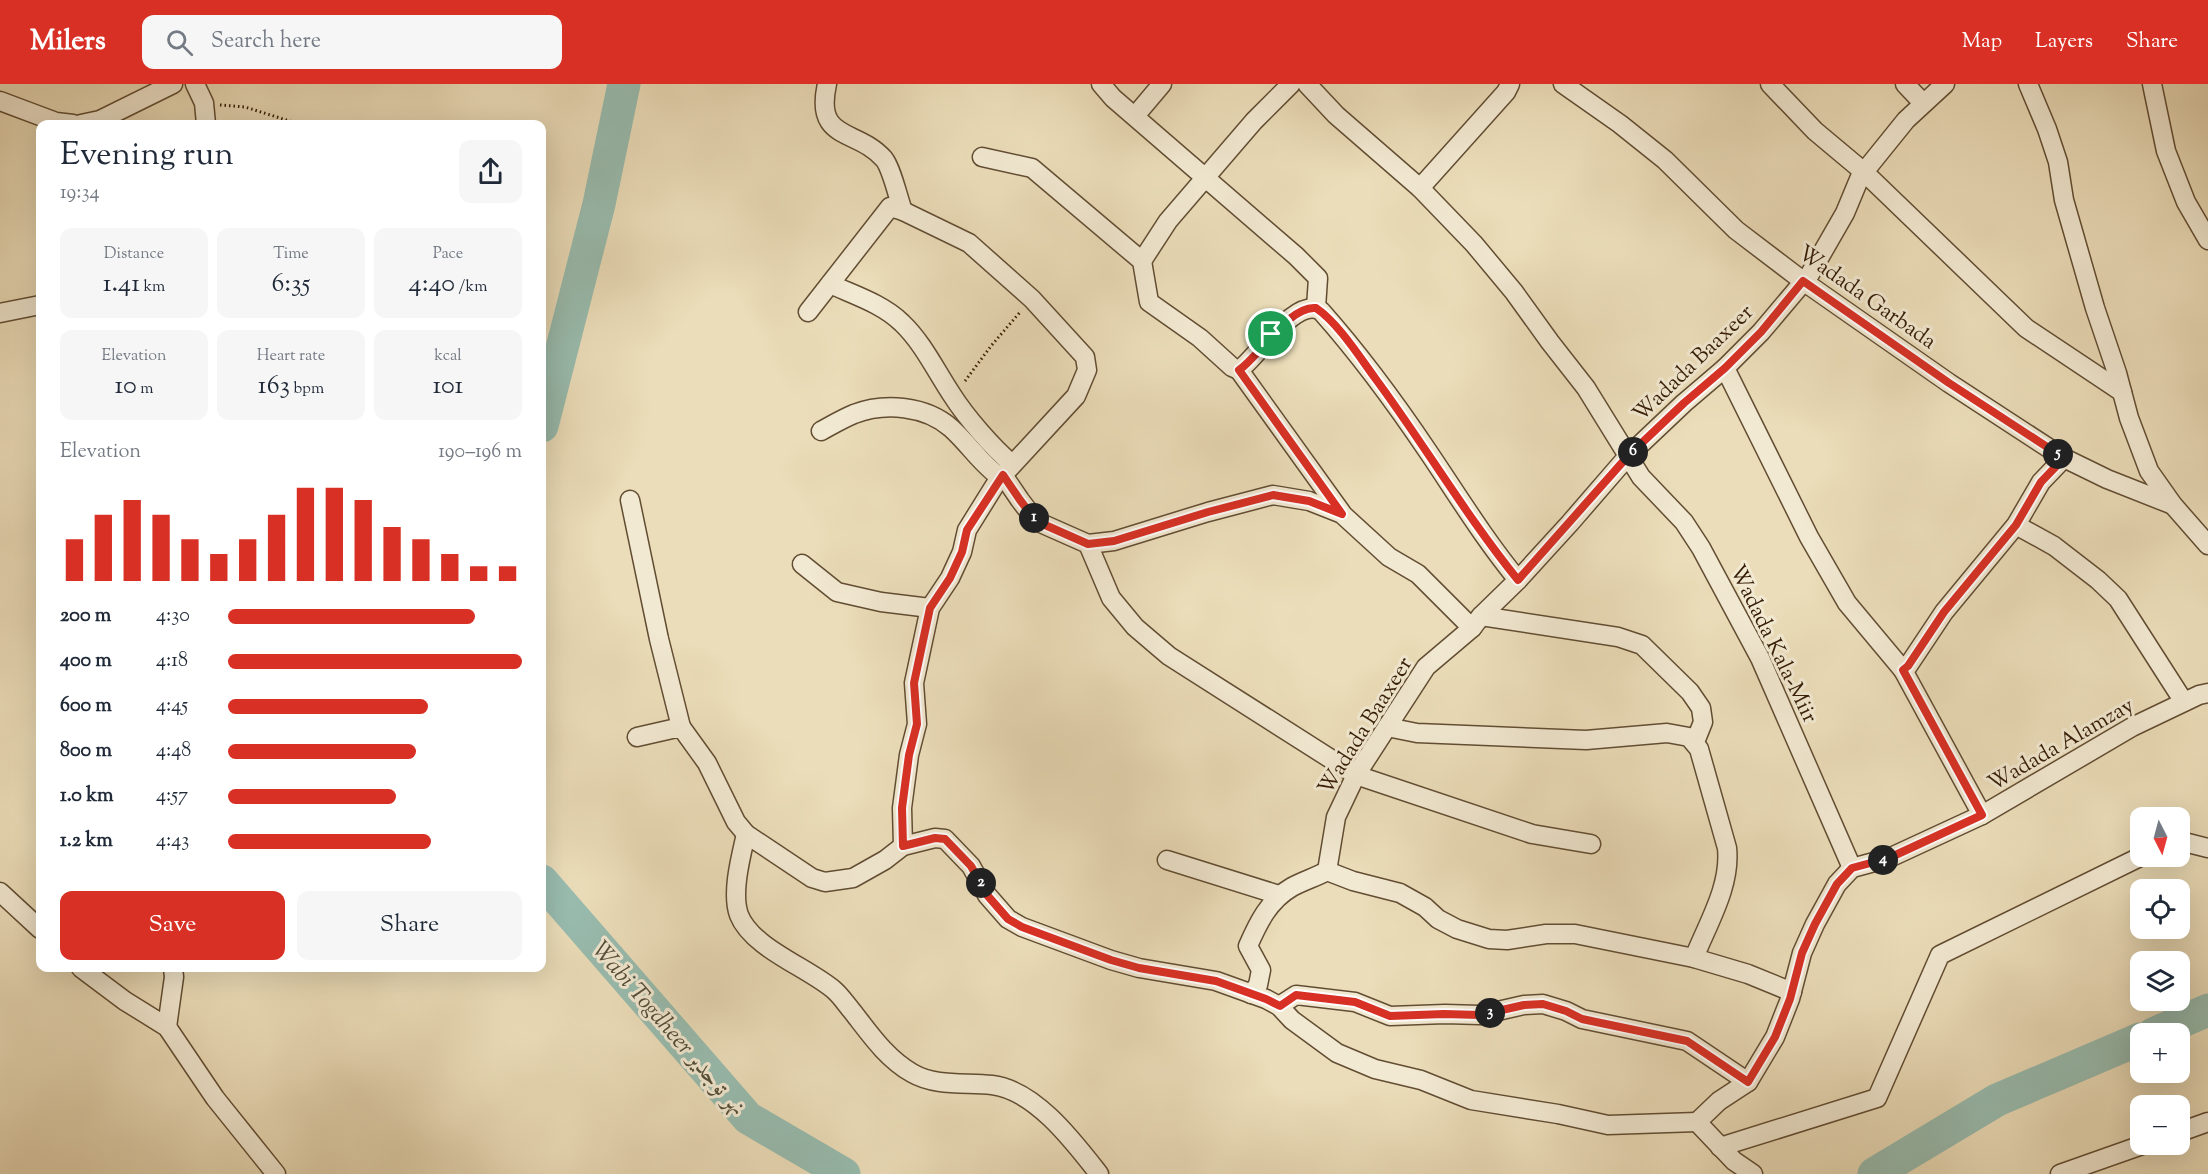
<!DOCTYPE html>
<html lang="en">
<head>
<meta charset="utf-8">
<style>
  :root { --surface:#fff; --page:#f6f6f7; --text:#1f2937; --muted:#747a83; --accent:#d93025 }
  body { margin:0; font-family:"Sorts Mill Goudy",Amiri,serif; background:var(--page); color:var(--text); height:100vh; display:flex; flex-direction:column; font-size:22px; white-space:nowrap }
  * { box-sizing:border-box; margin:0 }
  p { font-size:20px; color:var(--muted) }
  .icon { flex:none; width:33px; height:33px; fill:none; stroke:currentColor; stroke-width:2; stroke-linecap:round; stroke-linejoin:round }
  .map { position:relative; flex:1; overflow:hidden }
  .side { position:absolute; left:36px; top:36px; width:510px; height:852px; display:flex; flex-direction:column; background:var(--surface); border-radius:12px; box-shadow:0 6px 24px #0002 }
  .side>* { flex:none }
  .needle { width:39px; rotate:174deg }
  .buttons { position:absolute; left:2130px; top:723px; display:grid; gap:12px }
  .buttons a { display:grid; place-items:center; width:60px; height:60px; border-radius:12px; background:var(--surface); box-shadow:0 6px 24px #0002; font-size:30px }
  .pin { position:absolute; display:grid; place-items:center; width:51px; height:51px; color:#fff; margin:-26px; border:3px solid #fff; border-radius:50%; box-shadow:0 2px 6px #0007 }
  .km { position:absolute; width:30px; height:30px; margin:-15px; border-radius:50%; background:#222; color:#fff; font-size:16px; line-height:30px; text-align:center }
  .round { display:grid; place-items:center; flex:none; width:63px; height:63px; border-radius:12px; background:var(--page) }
  .head { display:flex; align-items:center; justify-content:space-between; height:102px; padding:0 24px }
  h1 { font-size:33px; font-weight:600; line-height:45px }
  .stats { display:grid; grid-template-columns:repeat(3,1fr); gap:9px; height:102px; padding:6px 24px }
  .stats div { display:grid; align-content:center; border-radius:12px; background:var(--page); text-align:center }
  .stats b { font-size:26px; font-weight:600 }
  .stats small { font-size:16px; font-weight:400 }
  .stats p { font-size:16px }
  .chart { height:168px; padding:12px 24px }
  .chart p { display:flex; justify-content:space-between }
  .chart svg { width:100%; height:108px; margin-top:6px; stroke:var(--accent); stroke-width:6 }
  .primary-button { display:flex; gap:12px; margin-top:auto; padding:12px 24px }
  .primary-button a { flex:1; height:69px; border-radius:12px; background:var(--accent); color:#fff; font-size:24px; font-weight:600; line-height:69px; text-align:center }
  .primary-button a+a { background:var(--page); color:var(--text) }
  ul { padding:0 24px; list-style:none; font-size:20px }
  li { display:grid; grid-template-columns:96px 72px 1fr; align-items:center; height:45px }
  li i { height:15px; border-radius:8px; background:var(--accent) }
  header { display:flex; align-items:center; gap:36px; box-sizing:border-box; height:84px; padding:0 30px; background:var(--accent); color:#fff }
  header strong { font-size:28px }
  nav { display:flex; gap:33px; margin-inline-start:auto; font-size:21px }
  .search { width:420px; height:54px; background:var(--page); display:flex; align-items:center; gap:15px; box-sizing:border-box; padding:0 21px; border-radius:12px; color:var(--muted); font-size:22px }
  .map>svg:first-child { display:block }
</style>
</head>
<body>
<header>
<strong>Milers</strong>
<div class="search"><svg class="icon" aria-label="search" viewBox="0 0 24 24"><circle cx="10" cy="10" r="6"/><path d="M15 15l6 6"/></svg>Search here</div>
<nav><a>Map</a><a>Layers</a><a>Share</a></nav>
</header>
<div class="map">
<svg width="2208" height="1090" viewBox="0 0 2208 1090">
  <rect width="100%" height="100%" fill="#ebddb9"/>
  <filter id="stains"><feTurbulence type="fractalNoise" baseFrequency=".00333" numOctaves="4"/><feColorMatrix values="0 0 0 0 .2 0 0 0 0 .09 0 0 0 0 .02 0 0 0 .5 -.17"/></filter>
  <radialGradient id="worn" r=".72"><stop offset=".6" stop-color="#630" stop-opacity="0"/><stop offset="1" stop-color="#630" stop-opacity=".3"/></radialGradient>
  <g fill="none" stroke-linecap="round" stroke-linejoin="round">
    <g stroke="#98bcaf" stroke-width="33">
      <path d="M542,342l57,-222 25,-120"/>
      <path d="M542,797l206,237 96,56"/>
      <path d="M2153,950l55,-24"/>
      <path d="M1874,1090l123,-74 143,-61"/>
    </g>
    <defs>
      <g id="minor">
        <path d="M195,0l9,19 2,21"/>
        <path d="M827,0c-13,58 30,44 57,75 8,10 14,39 19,52"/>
        <path d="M1101,0l12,14 183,158 22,22 -2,30"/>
        <path d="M1307,0l29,31 84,73 54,56 40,48 36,50 36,46 55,89 43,45 17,26 59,110 92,210"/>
        <path d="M1563,0l57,40 45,36 71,70 67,51 146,102 115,75 43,21 66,26"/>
        <path d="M1770,0l45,47 49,41 162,156 96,64"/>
        <path d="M1905,0l18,19"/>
        <path d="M2028,0l19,45 11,33 6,38 31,108 22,65 12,45 20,53 24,34 35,40"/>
        <path d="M2152,0l14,67 20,51 22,38"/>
        <path d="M0,17l56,21 17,2"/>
        <path d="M1135,32l27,-32"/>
        <path d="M81,40l19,-4 73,-36"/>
        <path d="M982,73l50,11 110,93 7,41 51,36 32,29 7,3c18,-12 57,-75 82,-59 40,45 75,93 108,142 29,43 56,87 89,127"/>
        <path d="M1420,104l86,-96 4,-8"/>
        <path d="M1142,177l26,-40 86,-100 37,-37"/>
        <path d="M830,200c24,11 53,20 72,39 21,20 34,48 50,72 14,22 40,52 60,69"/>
        <path d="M808,228l82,-105 13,4 66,32 63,56 53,58 2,13 -11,26 -73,79"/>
        <path d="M0,229l40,-8"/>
        <path d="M1725,284l84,169 38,66 56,67 5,-4 36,-54 72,-87 25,-43 23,-24"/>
        <path d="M1239,286l102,142"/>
        <path d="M821,347c11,-6 21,-12 33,-17 31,-12 72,-8 97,14 18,16 30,36 49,49l3,-2 17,25 16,21 52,23 23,54 24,29 34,29 187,119 176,59 59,10"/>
        <path d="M630,416l29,139 22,88"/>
        <path d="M2016,441l38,21 44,34 20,19 66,103"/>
        <path d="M1088,460l26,-3 94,-29 65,-17 36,6 33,13 47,43 29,17 54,54"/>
        <path d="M802,480l35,28 44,10 49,6"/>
        <path d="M1481,532l137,21 24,8 48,47 11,16 2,14 -8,20"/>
        <path d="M1903,586l79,145"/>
        <path d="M1387,643l30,6 169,7 81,-7 22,4 10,12 28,99c4,38 -19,75 -33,110"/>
        <path d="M637,653l44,-10 26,36 29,59 10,12 66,44 13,4 28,-4 32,-18 18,-14 32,-8 10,1 26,27 16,29 21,24 14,8 89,33 28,8 77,13 50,18 13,7 13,14 45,33 38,16 46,11 50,20 87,14 50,11 89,-3"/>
        <path d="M746,750c-5,22 -15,59 -7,81 13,33 68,52 95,75 7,6 12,14 18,21 18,23 34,47 60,62 24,14 54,9 80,12 43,5 82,57 107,89"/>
        <path d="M2180,757l28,7"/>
        <path d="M903,762l-1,-38 7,-53 8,-31 -3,-41 16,-75 20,-30 12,-26 5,-22 33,-53"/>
        <path d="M1167,776l112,35"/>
        <path d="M1327,787l9,-54 20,-42 70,-108 46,-39 9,-12 37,-36 52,-57 58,-67 56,-53 41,-35 36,-36 49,-58 35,-61 15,-36 46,-57 39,-36"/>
        <path d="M0,808l40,37"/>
        <path d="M81,884l44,33 42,26 48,71 61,76"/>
        <path d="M1251,910l7,-9 3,-15 -13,-24c10,-23 21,-46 44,-59 11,-6 24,-10 35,-16l26,10 47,12 25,14 13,12 19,10 32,10 18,1 39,-6h29l119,24 54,16 44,18"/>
        <path d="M1279,922l17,-11 59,7 35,14 55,-2 35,1 44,-10 19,-1 23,7 16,8 105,22 61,41"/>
        <path d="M167,943l7,-50 -1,-9"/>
        <path d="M1697,1038l22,-21 29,-19 27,-45 15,-38 12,-46 13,-29 22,-40 15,-16 37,-10 93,-43 150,-88 67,-32 9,-2"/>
        <path d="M1697,1038l37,39 19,13"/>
        <path d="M2180,1048l28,-10"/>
        <path d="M1720,1063l157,-49 63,-143 202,-99"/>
        <path d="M2060,1090l85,-30"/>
      </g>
    </defs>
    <use href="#minor" stroke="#624d33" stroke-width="21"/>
    <g stroke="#351d06" stroke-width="3" stroke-dasharray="1.5 3" stroke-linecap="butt">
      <path d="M220,21l25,2 54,17"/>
      <path d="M965,297l26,-35 30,-35"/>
    </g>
    <use href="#minor" stroke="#f2e9d2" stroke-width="18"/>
  </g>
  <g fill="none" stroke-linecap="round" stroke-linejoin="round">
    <defs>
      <path id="route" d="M1803,197l146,102 115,75 -23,24 -25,43 -72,87 -36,54 -5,4 79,145 -93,43 -37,10 -15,16 -22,40 -13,29 -12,46 -15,38 -27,45 -61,-41 -105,-22 -16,-8 -23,-7 -19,1 -44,10 -36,-1 -54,2 -35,-14 -59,-7 -16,11 -14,-7 -50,-18 -77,-13 -28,-8 -89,-33 -14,-8 -21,-24 -16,-29 -26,-27 -10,-1 -32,8 -1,-38 7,-53 8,-31 -3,-41 16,-75 20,-30 12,-26 5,-22 36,-55 17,25 16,21 52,23 26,-3 94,-29 65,-17 36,6 33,13 -103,-144c20,-13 50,-65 77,-62 22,15 43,48 59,70 49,66 91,138 143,202l110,-124 56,-53 41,-35 36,-36z"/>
    </defs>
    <use href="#route" stroke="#fff" stroke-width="12"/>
    <use href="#route" stroke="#d93025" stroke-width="8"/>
  </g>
  <g text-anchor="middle" stroke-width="6" stroke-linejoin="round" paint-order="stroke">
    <g font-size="22" fill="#351d06" stroke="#f2e9d2">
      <text transform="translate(1868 212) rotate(35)" y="8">Wadada Garbada</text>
      <text transform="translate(1692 278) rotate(-44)" y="8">Wadada Baaxeer</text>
      <text transform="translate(1775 559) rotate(64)" y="8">Wadada Kala-Miir</text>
      <text transform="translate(1364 641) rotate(-58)" y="8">Wadada Baaxeer</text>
      <text transform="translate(2060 659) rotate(-30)" y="8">Wadada Alamzay</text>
    </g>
    <g font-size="24" font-style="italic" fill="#534d39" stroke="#f2e9d2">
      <text transform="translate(670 944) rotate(49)" y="8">Wabi Togdheer نهر توجدير</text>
    </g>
  </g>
  <rect width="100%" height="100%" filter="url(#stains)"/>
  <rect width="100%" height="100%" fill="url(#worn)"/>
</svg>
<div class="buttons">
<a><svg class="needle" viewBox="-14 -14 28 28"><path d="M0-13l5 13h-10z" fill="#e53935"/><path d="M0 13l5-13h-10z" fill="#747a83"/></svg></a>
<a><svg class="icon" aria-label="locate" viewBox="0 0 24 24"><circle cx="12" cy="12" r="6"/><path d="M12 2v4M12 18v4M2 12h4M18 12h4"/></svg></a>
<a><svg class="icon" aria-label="layers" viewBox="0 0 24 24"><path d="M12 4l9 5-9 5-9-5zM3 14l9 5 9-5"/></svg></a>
<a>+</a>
<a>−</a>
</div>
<div class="pin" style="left:1271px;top:250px;background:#1e9e55"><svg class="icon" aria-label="arrive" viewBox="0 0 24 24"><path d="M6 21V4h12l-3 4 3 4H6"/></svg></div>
<b class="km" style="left:1034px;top:434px">1</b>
<b class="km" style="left:981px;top:799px">2</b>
<b class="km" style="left:1490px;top:929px">3</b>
<b class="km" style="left:1883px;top:776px">4</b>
<b class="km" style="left:2058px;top:370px">5</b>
<b class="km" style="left:1633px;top:368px">6</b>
<section class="side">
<div class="head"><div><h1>Evening run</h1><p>19:34</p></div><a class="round"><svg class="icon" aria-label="share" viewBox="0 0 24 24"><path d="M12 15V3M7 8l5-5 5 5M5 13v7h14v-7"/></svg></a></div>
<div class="stats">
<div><p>Distance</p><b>1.41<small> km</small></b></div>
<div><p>Time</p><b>6:35</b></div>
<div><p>Pace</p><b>4:40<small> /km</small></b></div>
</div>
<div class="stats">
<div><p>Elevation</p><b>10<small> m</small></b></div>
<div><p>Heart rate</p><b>163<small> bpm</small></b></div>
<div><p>kcal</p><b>101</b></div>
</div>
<div class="chart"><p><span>Elevation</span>190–196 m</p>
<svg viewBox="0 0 160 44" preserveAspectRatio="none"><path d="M5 44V27M15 44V17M25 44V11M35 44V17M45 44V27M55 44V33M65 44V27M75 44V17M85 44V6M95 44V6M105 44V11M115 44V22M125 44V27M135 44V33M145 44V38M155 44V38"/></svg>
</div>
<ul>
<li><b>200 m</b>4:30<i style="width:84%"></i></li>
<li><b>400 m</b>4:18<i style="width:100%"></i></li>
<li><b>600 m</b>4:45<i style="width:68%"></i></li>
<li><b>800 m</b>4:48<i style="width:64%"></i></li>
<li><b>1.0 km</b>4:57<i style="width:57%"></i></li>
<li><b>1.2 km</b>4:43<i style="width:69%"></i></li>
</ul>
<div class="primary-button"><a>Save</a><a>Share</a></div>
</section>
</div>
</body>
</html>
